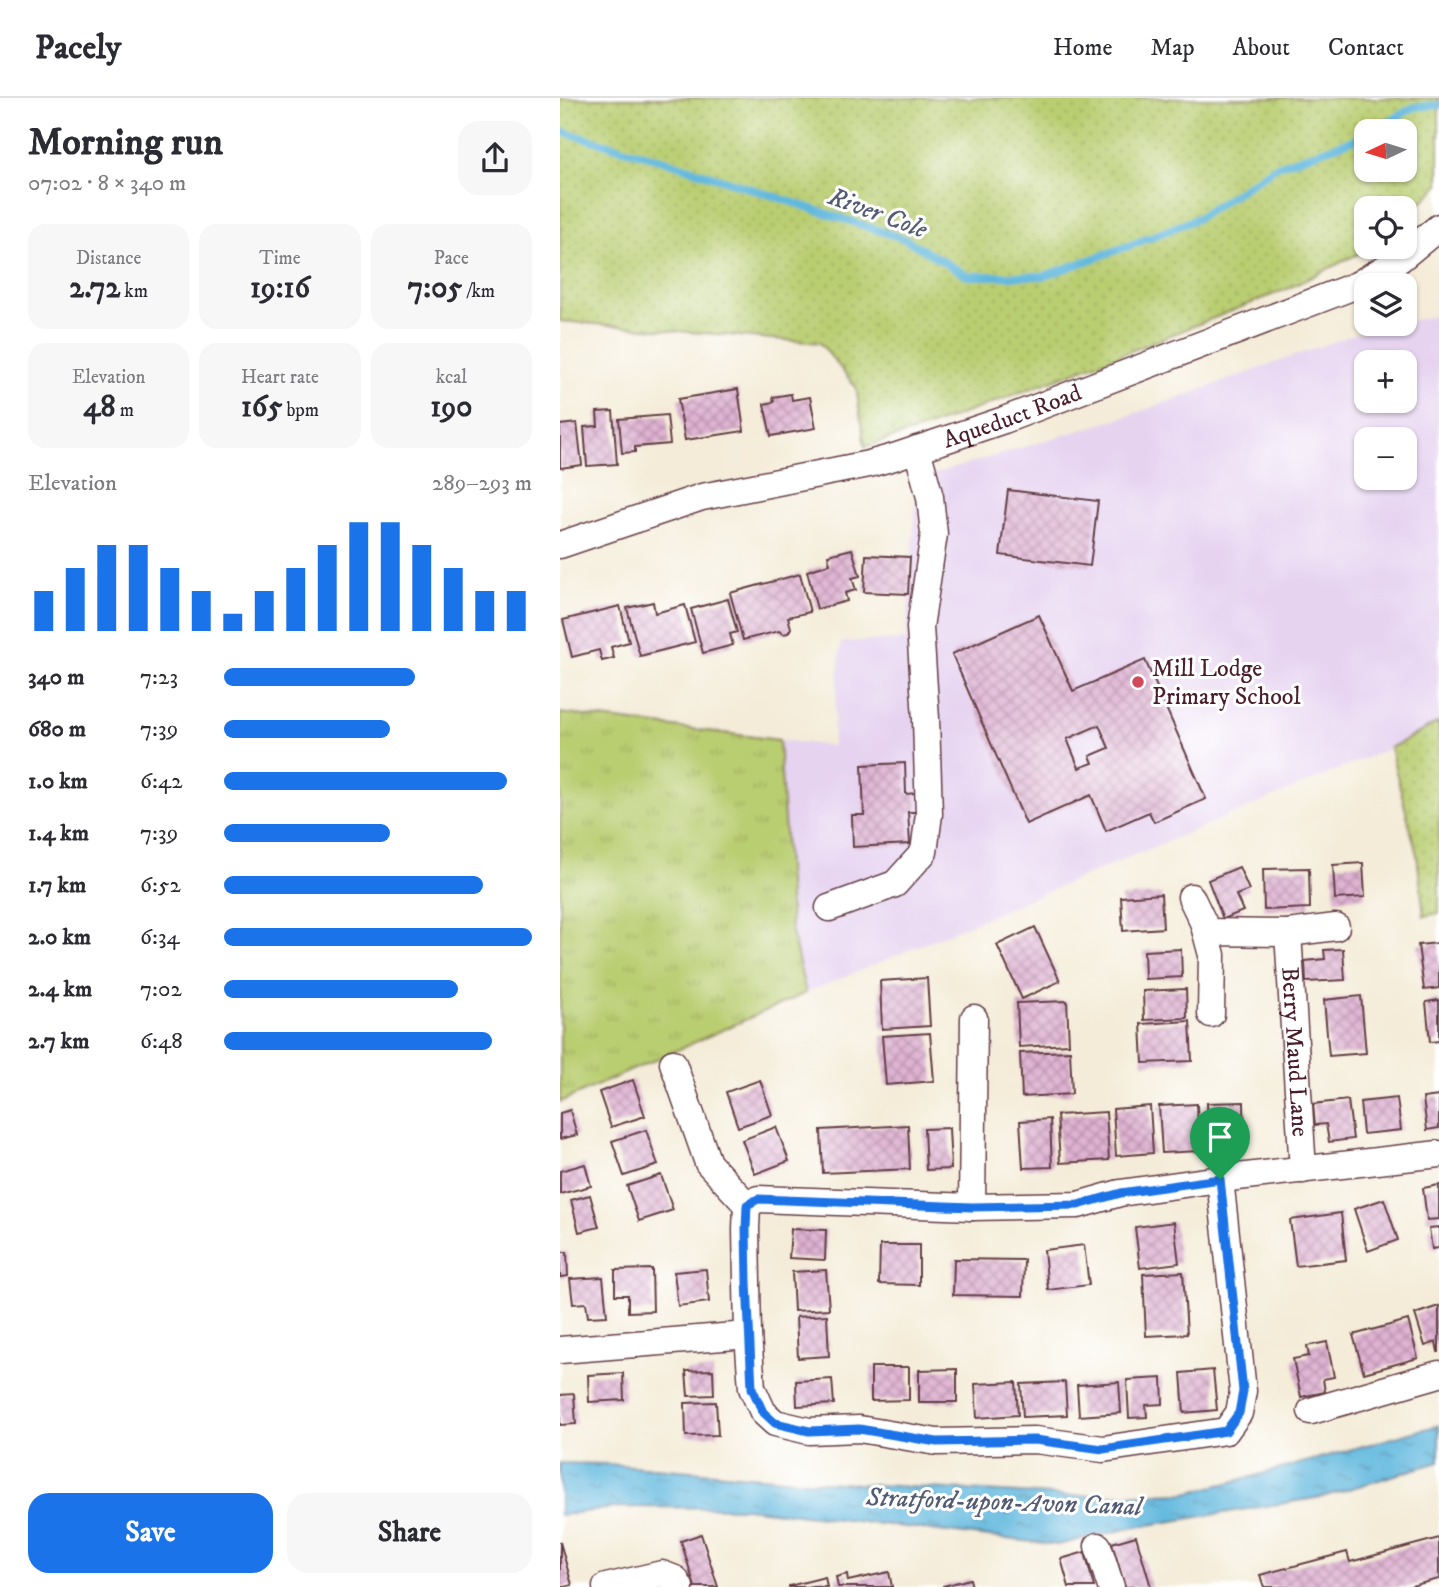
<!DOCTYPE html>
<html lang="en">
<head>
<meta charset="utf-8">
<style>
  :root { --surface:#fff; --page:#f7f7f7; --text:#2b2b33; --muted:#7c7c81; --line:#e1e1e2; --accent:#1a73e8 }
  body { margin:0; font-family:"IM FELL DW Pica",serif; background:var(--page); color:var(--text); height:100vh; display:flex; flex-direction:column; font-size:26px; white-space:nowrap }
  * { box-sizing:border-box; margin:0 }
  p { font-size:23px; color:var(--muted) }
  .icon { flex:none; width:38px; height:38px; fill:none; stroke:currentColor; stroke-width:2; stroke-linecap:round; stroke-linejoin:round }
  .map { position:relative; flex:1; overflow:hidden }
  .drawer { display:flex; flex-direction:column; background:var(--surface); width:560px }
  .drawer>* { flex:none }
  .needle { width:46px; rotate:266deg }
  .tools { position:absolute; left:794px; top:21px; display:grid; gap:14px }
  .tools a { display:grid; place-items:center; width:63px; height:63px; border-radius:14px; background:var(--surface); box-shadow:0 2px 5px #0004; font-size:35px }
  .pin { position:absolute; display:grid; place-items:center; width:60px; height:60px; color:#fff; margin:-72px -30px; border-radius:50% 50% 50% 0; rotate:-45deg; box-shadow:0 0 7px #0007 }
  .pin .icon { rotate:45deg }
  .round { display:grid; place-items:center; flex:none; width:74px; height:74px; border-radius:21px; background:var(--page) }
  .headline { display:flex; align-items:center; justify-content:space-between; height:119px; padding:0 28px }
  h1 { font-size:38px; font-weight:700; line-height:52px }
  .stats { display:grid; grid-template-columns:repeat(3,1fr); gap:10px; height:119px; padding:7px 28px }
  .stats div { display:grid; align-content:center; border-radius:18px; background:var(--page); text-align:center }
  .stats b { font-size:30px; font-weight:700 }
  .stats small { font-size:19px; font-weight:400 }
  .stats p { font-size:19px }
  .chart { height:196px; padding:14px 28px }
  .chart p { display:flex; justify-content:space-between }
  .chart svg { width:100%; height:126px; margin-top:7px; stroke:var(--accent); stroke-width:6 }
  .primary-button { display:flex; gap:14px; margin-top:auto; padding:14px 28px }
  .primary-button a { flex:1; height:80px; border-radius:21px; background:var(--accent); color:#fff; font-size:28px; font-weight:700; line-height:80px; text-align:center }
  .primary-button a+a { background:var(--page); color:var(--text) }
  ul { padding:0 28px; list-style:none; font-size:23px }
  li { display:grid; grid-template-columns:112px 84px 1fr; align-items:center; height:52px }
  li i { height:18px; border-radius:9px; background:var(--accent) }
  header { display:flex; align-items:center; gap:42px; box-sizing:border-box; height:98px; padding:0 35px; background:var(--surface); border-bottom:2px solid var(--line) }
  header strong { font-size:33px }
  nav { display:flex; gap:38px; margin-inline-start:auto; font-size:24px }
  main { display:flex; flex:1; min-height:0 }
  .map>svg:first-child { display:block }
</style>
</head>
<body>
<header>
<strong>Pacely</strong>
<nav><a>Home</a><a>Map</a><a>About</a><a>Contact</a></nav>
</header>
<main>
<section class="drawer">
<div class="headline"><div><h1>Morning run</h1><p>07:02 · 8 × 340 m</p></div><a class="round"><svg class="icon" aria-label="share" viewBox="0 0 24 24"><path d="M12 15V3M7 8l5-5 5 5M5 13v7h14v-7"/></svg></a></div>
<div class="stats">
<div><p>Distance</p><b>2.72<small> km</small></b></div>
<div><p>Time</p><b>19:16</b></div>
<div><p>Pace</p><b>7:05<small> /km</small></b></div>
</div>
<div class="stats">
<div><p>Elevation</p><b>48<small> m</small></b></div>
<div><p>Heart rate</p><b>165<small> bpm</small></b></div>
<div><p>kcal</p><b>190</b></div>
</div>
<div class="chart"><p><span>Elevation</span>289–293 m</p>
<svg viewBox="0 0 160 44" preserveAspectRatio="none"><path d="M5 44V30M15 44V22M25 44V14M35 44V14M45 44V22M55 44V30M65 44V38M75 44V30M85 44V22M95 44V14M105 44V6M115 44V6M125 44V14M135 44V22M145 44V30M155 44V30"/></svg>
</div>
<ul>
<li><b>340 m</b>7:23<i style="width:62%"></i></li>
<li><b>680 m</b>7:39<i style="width:54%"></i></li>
<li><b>1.0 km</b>6:42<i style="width:92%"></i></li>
<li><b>1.4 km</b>7:39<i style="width:54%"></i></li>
<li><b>1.7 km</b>6:52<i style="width:84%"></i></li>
<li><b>2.0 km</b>6:34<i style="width:100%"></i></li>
<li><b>2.4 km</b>7:02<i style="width:76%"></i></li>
<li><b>2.7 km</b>6:48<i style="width:87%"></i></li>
</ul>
<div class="primary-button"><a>Save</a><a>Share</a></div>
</section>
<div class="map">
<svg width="879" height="1489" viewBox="0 0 879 1489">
  <defs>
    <pattern id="grass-tufts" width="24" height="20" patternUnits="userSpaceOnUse" patternTransform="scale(1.75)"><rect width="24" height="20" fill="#b9cd71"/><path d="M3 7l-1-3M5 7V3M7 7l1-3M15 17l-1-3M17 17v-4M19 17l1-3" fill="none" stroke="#a1b062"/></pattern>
    <pattern id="park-dots" width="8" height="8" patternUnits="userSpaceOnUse" patternTransform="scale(1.75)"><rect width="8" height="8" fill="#b9cd71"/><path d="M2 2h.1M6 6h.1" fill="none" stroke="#a1b062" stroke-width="1.8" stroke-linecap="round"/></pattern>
    <pattern id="water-ripples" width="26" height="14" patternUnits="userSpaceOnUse" patternTransform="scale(1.75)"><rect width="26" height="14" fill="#61b8de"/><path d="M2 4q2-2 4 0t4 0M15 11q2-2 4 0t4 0" fill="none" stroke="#5295b4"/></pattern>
    <pattern id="building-cross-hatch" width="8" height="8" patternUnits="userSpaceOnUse" patternTransform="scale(1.75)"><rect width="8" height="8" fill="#dfb3d3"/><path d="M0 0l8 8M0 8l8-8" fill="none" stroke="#b791ab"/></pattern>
  </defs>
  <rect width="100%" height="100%" fill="#fff"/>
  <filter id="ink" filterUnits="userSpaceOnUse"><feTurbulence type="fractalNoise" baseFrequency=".0143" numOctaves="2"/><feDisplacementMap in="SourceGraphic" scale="14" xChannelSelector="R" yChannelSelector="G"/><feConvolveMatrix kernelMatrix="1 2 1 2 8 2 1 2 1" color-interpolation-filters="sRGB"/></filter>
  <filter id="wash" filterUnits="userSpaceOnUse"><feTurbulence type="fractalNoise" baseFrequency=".00686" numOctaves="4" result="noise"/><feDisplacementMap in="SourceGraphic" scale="28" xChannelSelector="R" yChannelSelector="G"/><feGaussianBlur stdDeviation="1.57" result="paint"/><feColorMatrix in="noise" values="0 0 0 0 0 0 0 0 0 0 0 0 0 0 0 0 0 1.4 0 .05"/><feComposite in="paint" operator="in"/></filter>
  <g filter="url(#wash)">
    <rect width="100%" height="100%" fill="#f4ecd8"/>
    <path fill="#e6d3f0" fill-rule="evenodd" d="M879,217v407l-49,26 -584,245 -15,-64 -12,-189 53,6 9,-104 65,-2 11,-161 214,-64 229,-83 38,-8h7v-2zM807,264h38v39h-38zM807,341h38v39h-38z"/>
    <path fill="url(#grass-tufts)" stroke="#82764e" stroke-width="2" d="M0,615l219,27 12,189 15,64 -246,109z"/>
    <g fill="url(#park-dots)" stroke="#82764e" stroke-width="2" fill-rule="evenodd">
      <path d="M0,0h879v87l-34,34v-11h-38v39h5l-85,42 -159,63 -203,76 -60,19 -9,-60 -36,-44 -260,-22zM807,33h38v39h-38z"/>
      <path d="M879,624v191l-15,3 -7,-61 -27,-107z"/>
    </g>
    <path fill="url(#water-ripples)" stroke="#566c84" stroke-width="2" d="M879,1327v37l-117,35 -186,30 -79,18 -311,-37 -125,-1 -61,8v-52l48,1 200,17 262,15 116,-3 58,-14z"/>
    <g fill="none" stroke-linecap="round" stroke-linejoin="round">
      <g stroke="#61b8de" stroke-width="8">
        <path d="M0,33l106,30 239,78 63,37h76l87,-31 65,-26 81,-53 90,-31"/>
        <path d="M813,33l41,-24 25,-2"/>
      </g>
    </g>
    <g id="blocks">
      <g fill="url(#building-cross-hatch)" fill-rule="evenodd">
        <path d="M178,291l6,42 -59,9 -7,-41z"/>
        <path d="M231,296l1,6 18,-3 6,31 -45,8 -7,-32 10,-2 -1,-5z"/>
        <path d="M53,313l4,53 -30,2 -3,-39 14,-1 -1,-14z"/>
        <path d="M107,317l3,29 -35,3v5l-13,1 -3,-34z"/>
        <path d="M17,325l5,42 -22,3v-43z"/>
        <path d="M448,392l90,11 -8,65 -90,-11z"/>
        <path d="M292,451l8,27 -8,2 4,12 -11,3 2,8 -30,8 -10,-38 23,-7 -2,-9z"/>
        <path d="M306,457l44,2 -2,37 -44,-2z"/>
        <path d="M240,476l10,38 -22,5 3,11 -3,5 -5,1 -4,-3 -36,9 -13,-47z"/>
        <path d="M168,501l9,33 -7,2 3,11 -30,8 -12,-44z"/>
        <path d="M93,504l2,11 30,-8 10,37 -55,14 -13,-48z"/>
        <path d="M60,508l9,36 -18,5 3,11 -12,3 -3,-11 -27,7 -9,-37z"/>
        <path d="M479,517l34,76 72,-31 61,139 -52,23 -5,-10 -43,19 -15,-36 -65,29 -74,-170zM539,627l10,23 -19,8 3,7 -14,5 -12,-29z"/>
        <path d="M345,665l1,31 10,-1 1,19h-9l2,32 -57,3 -1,-32h12l-2,-50z"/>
        <path d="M803,765l2,34 -30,2 -2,-34z"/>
        <path d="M679,769l10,23 -13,5 7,16 -20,8 -15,-39z"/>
        <path d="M749,770l1,40 -46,2 -1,-41z"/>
        <path d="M601,796l2,34 -40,3 -2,-34z"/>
        <path d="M475,829l25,54 -38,18 -25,-54z"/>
        <path d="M879,845v45l-15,2 -6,-45z"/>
        <path d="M621,851l1,28 -37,2 -1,-28z"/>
        <path d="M783,851l2,31 -39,2 -1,-21 20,-2 -1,-9z"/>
        <path d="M367,880l3,48 -48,3 -2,-48z"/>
        <path d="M626,891l1,29 -43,2 -1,-29z"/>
        <path d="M801,898l5,57 -37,3 -5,-56z"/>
        <path d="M879,902v41l-9,1 -4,-40z"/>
        <path d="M507,903l2,43 -50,3 -2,-44z"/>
        <path d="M630,923l2,40 -49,2 -2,-39z"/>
        <path d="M370,935l4,48 -48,4 -4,-49z"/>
        <path d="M510,953l2,43 -50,3 -2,-44z"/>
        <path d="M73,982l12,36 -34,11 -12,-35z"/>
        <path d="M200,982l12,35 -34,12 -12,-35z"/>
        <path d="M879,998v32l-12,2 -4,-32z"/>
        <path d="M837,1000l4,32 -38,4 -3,-32z"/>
        <path d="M788,1002l5,39 -24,3 -3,-18 -11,1 -2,-21z"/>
        <path d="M684,1004l1,47 -36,1 -2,-47z"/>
        <path d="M637,1006l2,47 -37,2 -3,-47z"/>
        <path d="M590,1008l3,47 -37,3 -3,-47z"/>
        <path d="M10,1012l7,25 -17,4v-26z"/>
        <path d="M546,1014l3,48 -49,3 -3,-48z"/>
        <path d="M490,1021l2,48 -29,1 -3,-47z"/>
        <path d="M348,1027l2,44 -87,4 -2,-43z"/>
        <path d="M216,1029l13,34 -34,13 -13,-34z"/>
        <path d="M389,1030l2,41 -25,1 -2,-41z"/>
        <path d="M86,1032l12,35 -34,11 -12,-35z"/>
        <path d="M25,1066l6,22 -31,8v-23z"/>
        <path d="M101,1077l12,35 -34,11 -12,-35z"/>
        <path d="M879,1087v34l-12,1 -4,-32z"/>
        <path d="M30,1097l9,32 -20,5 -8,-32z"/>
        <path d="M824,1101l14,41 -30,11 -14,-42z"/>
        <path d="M781,1115l5,47 -50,6 -6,-46z"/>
        <path d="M614,1124l5,41 -39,5 -5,-41z"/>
        <path d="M879,1129v21l-7,1 -3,-21z"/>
        <path d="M231,1131l35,1 -1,30 -36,-2z"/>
        <path d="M320,1147h39v40l-40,-1z"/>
        <path d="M524,1147l5,40 -41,5 -4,-40z"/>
        <path d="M0,1154h7l1,24 -8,1z"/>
        <path d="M394,1161l70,1 -1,36 -70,-1z"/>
        <path d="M92,1171l1,42 -25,1v-17h-13v-25z"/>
        <path d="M146,1171l3,33 -31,4 -4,-34z"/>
        <path d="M266,1172l3,39 -35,2 -2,-39z"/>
        <path d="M623,1174l4,62 -41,2 -3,-62z"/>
        <path d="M43,1179l4,39 -19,1 -2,-14 -13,1 -3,-25z"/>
        <path d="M879,1208v46h-1l-2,-10 -11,4 -10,-32z"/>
        <path d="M267,1217l2,41 -31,2 -2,-41z"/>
        <path d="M848,1222l10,38 -54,15 -11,-38z"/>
        <path d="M767,1244l7,35 -11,2 2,13 -24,5 -8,-38 16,-3 -2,-10z"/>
        <path d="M311,1269h38v33l-38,1z"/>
        <path d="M397,1271v33h-38v-32z"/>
        <path d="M153,1272l1,25 -26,1 -2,-25z"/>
        <path d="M653,1272l4,40 -33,3 -3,-40z"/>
        <path d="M63,1275l1,27 -35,2 -1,-27z"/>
        <path d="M602,1280l1,26 -17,1 1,12 -18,1 -2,-38z"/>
        <path d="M272,1281l2,25 -37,2 -1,-25z"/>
        <path d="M456,1284l2,33 -41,3 -2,-34z"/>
        <path d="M505,1284l2,33 -44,2 -2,-33z"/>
        <path d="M559,1284l2,31 -42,3 -2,-31z"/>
        <path d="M14,1296l2,30 -16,1v-30z"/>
        <path d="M156,1304l2,33 -32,1 -1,-33z"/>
        <path d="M141,1436l17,53h-23l-14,-46z"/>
        <path d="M576,1438l15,51h-26l-13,-44z"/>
        <path d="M879,1440v41l-32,8h-143l-4,-12 87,-23 3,10z"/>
        <path d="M0,1444l12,43 -8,2h-4z"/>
        <path d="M525,1454l9,35h-25l-8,-28z"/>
        <path d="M329,1474l3,15h-54l-2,-10 11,-3 1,7z"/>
        <path d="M265,1479l2,10h-38v-1z"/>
        <path d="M410,1481l2,8h-29v-1z"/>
      </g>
    </g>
  </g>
  <g filter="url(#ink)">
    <use href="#blocks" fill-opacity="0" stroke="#643e45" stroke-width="2"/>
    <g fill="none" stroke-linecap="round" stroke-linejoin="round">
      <defs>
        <g id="minor">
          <path id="s1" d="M0,447l142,-48 167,-33 25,-7 110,-37 353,-135 43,-26 39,-32"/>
          <path d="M631,799l12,25 9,33 -1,59"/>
          <path d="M269,810l66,-24 29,-32 5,-38 -3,-95 -6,-92 14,-93 -4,-37 -13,-48"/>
          <path d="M646,834l82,1 48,-6"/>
          <path id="s2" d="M728,835l15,237"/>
          <path d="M113,965l35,100 39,42"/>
          <path d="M412,1109l2,-189"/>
          <path d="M188,1237l4,53 11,24 12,11 34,8 50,-2 78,13 98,-2 68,9 123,-18 13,-18 4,-22 -23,-212"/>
          <path d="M0,1252l188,-15 -2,-106 1,-24 11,-6 214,8 106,-2 42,-12 100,-14 219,-25"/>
          <path d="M751,1313l128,-37"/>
          <path d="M538,1448l13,41"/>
          <path d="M46,1489l56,-13 13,5 5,8"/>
        </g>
      </defs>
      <use href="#minor" stroke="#643e45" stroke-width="29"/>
      <use href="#minor" stroke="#fff" stroke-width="26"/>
    </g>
  </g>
  <g fill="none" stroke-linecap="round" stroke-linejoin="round" filter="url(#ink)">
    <defs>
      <path id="route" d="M660,1081l23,212 -4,22 -13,18 -123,18 -68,-9 -98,2 -78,-13 -50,2 -34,-8 -12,-11 -11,-24 -5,-106 -1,-53 1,-24 11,-6 214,8 106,-2 43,-12z"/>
    </defs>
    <use href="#route" stroke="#fff" stroke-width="14"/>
    <use href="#route" stroke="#1a73e8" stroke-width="9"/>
  </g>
  <circle fill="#d1495b" stroke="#fff" stroke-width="2.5" cx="578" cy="584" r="7"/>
  <g text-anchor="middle" stroke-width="6" stroke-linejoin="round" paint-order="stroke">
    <g font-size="24" fill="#4a1f2b" stroke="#fff">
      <text dy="8" stroke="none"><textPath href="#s1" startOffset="471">Aqueduct Road</textPath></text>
      <text dy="8" stroke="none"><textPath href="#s2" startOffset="119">Berry Maud Lane</textPath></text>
    </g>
    <g font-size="24" fill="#4a1f2b" stroke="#fff" text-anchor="start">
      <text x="592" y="578">Mill Lodge<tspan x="592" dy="28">Primary School</tspan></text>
    </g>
    <g font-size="26" font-style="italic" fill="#535c73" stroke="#fff">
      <text transform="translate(318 114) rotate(20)" y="9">River Cole</text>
      <text transform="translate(444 1403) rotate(2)" y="9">Stratford-upon-Avon Canal</text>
    </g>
  </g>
</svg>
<div class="tools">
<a><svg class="needle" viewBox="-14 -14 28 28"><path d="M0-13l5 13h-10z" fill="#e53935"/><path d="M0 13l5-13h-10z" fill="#7c7c81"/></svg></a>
<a><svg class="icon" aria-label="locate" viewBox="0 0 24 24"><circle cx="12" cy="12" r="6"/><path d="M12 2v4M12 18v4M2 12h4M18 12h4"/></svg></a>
<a><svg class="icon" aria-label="layers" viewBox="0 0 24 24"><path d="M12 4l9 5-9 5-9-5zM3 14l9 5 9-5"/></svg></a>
<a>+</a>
<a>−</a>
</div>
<div class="pin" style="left:660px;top:1081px;background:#1e9e55"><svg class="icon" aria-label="arrive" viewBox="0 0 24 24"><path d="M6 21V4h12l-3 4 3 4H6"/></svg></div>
</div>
</main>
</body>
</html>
